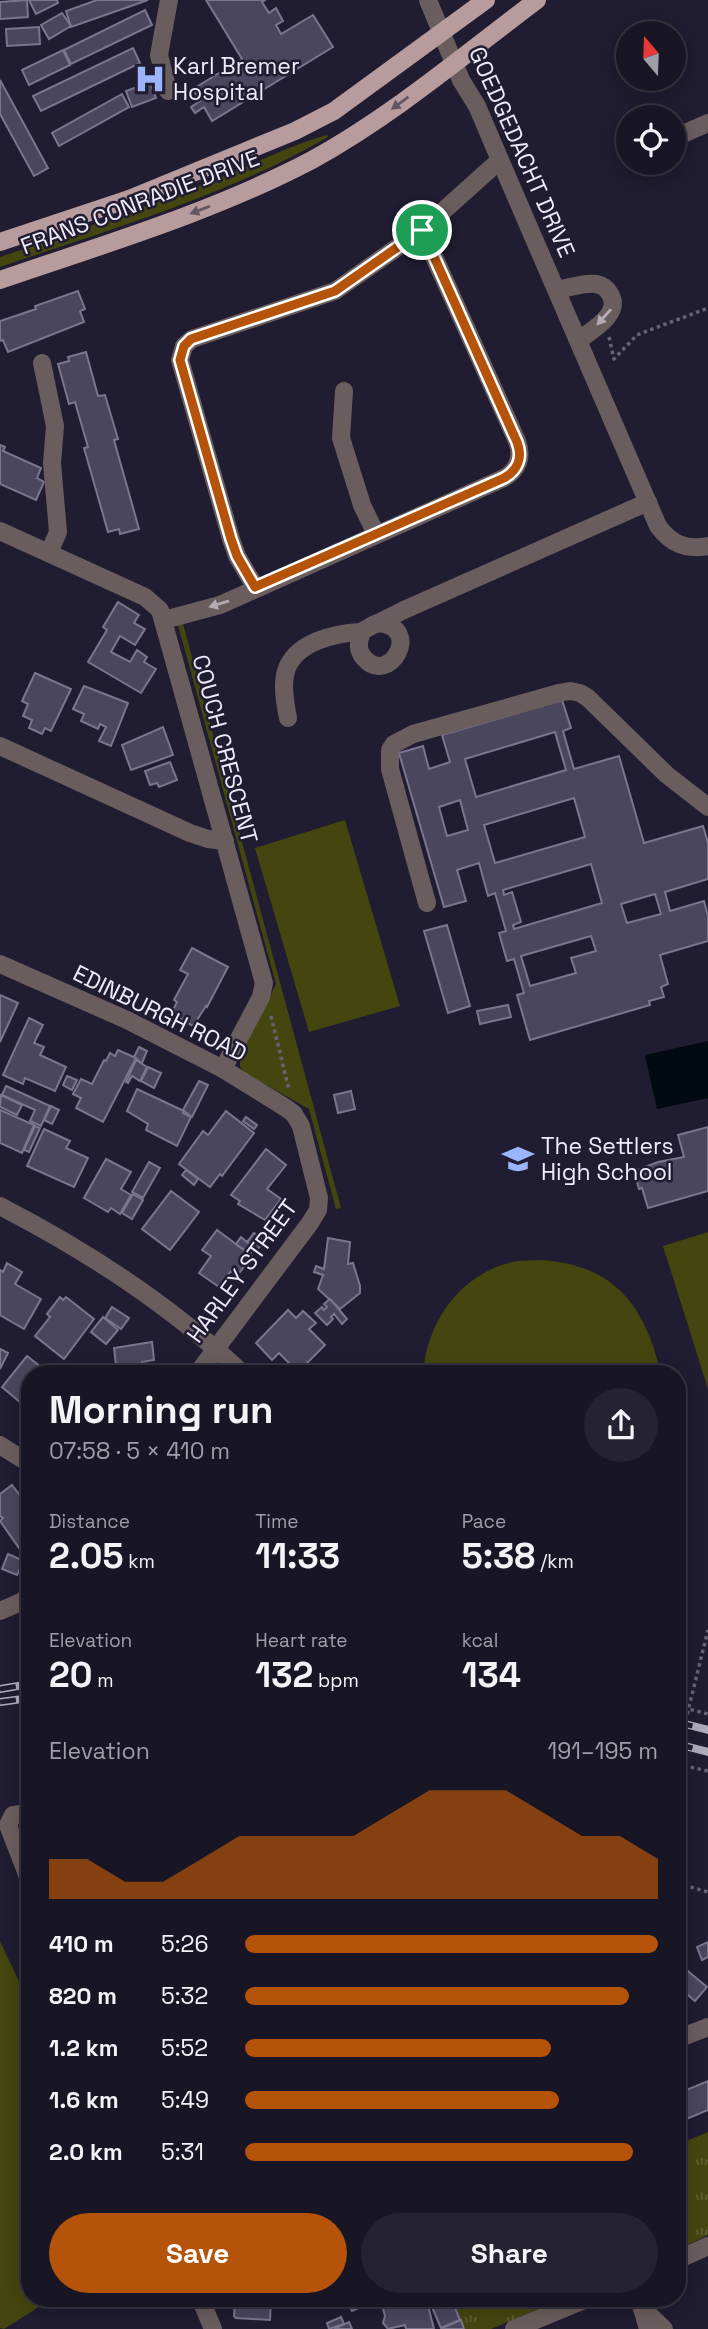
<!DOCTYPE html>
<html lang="en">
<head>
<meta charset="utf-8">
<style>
  :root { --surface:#181525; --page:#252232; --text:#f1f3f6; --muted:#9f9fa7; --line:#363442; --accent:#b45309 }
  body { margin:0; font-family:"Space Grotesk",sans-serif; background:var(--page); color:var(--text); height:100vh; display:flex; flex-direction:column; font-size:26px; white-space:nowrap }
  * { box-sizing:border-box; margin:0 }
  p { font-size:23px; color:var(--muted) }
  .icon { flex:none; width:38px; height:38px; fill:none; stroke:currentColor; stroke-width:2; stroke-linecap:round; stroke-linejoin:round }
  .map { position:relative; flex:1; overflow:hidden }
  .details { position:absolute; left:21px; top:1365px; width:665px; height:942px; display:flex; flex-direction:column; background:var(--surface); border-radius:28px; box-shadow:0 4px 18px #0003,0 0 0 2px var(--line) }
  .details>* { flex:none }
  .needle { width:46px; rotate:341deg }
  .fabs { position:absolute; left:616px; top:21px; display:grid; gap:14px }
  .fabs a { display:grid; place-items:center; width:70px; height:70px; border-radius:50%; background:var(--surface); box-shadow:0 4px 18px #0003,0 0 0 2px var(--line); font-size:35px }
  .pin { position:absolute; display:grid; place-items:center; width:60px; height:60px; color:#fff; margin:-30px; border:4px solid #fff; border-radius:50%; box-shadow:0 2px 7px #0007 }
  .round { display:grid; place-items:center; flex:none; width:74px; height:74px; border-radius:37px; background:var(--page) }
  .overview { display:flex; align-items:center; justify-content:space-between; height:119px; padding:0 28px }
  h1 { font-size:38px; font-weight:700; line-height:52px }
  .metrics { display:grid; grid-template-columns:repeat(3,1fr); gap:10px; height:119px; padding:7px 28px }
  .metrics div { display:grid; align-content:center }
  .metrics b { font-size:35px; font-weight:700 }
  .metrics small { font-size:19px; font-weight:400 }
  .metrics p { font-size:19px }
  .chart { height:196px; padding:14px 28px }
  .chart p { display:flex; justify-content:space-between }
  .chart svg { width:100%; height:126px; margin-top:7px; fill:var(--accent); opacity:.7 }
  .button { display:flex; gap:14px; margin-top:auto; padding:14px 28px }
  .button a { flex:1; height:80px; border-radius:42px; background:var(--accent); color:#fff; font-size:28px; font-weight:700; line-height:80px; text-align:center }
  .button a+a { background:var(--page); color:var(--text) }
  ul { padding:0 28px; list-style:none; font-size:23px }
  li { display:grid; grid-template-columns:112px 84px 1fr; align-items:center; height:52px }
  li i { height:18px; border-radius:9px; background:var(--accent) }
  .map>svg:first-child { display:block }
</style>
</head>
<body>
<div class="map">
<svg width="708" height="2329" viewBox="0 0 708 2329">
  <defs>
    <pattern id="park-tufts" width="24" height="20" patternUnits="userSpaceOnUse" patternTransform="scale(1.75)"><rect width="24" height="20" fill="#44460f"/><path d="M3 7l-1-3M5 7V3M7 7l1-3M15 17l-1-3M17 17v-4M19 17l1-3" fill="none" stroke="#5f6133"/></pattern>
  </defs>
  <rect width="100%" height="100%" fill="#201c31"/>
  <g fill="#44460f">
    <path d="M327,135l1,2c-99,58 -220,93 -328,130v-10c73,-25 146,-50 217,-78 37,-15 71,-33 110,-44z"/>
    <path d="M182,620l159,588 -5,1 -27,-100 -64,-36 -5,-6v-11l36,-72 -98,-359z"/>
    <path d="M345,820l55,186 -91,26 -54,-184z"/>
    <path d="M708,1232v157l-45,-143z"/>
    <path d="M539,1260c75,4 106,45 122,114h-238c4,-52 36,-99 89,-112 9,-2 19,-1 27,-2z"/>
    <path d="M0,1941l30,64v293h23l-49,31 -4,-1z"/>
  </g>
  <g fill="url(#park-tufts)">
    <path d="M708,2132v103l-31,15v-105z"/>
    <path d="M452,2298h114l-75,31h-26z"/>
  </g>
  <path fill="#000a10" d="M708,1041v57l-51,11 -12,-54z"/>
  <g fill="#4a465e" stroke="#7a7690" stroke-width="2" fill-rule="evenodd">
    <path d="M27,0l1,17 -28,2v-17z"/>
    <path d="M29,0h28l1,3 -22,11z"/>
    <path d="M97,0h51l-77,27 -5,-16z"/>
    <path d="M206,0h59l-3,2 7,11 7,-5 7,13 -7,4 5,9 32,-19 20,32 -121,74 -8,-14 -9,6 -4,-6 9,-6 -7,-12 49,-30z"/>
    <path d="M145,10l7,15 -81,39 -7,-14z"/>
    <path d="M62,13l9,13 -22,13 -8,-14z"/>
    <path d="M39,27l1,17 -33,2 -1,-17z"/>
    <path d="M133,48l7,15 -99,48 -8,-15z"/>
    <path d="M63,50l7,15 -41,20 -7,-15z"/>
    <path d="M0,80l48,88 -14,8 -34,-62z"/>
    <path d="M150,82l6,16 -24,9 -6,-16z"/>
    <path d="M122,94l7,13 -70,39 -7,-13z"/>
    <path d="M78,291l7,18 -5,2 4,11 -76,30 -5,-12 -3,1v-20l36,-12 -1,-3z"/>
    <path d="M86,352l12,44 7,-1 13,44 -4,1 25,89 -19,5 -1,-5 -11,3 -24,-84 4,-1 -13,-45 -6,2 -11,-40 11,-3 -1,-4z"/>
    <path d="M0,445l5,2 -2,4 38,17 -4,10 7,4 -8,18 -36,-16z"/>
    <path d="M118,602l21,13 -5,8 11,6 -10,16 -15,-9 -9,16 19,10 7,-12 10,7 -3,5 12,7 -15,24 -53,-31 19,-32 -4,-3z"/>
    <path d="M35,673l36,16 -20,42 -6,-3 -3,6 -13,-6 3,-8 -9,-4 5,-12 -6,-3z"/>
    <path d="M84,686l44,17 -17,43 -12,-5 7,-14 -6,-3 -2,5 -17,-8 3,-7 -11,-5z"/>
    <path d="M562,700l9,28 -8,3 11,38 45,-13 25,87 59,-17 5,17v36l-43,13 5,19 34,-10 4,15v25l-48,14 8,29 -7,3 3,10 -15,4 1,4 -120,35 -13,-45 7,-2 -10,-34 -7,2 -8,-28 7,-2 -11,-38 -7,3 -9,-33 -22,7 9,31 -22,6 -45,-154 24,-7 6,23 21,-7 -8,-27zM555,732l11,38 -90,27 -11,-38zM574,798l11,39 -90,26 -11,-38zM460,800l8,30 -21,6 -8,-29zM591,864l11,39 -88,26 -1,-4 8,-3 -9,-30 -8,3 -1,-5zM655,894l6,20 -34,9 -6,-19zM591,936l5,15 -25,7 5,15 -46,13 -9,-30z"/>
    <path d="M163,727l10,28 -42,15 -9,-25z"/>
    <path d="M170,762l7,18 -18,7 -2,-4 -7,2 -5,-14z"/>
    <path d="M447,925l23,81 -22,7 -24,-82z"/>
    <path d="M192,948l36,19 -21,40 -1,-1 -13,20 -22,-12 6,-12 -3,-2 14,-26 -8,-4z"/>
    <path d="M0,995l18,8 -18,39z"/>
    <path d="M508,1005l3,12 -31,7 -3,-13z"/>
    <path d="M29,1018l14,7 -9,18 10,4 -4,8 26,12 -11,24 -30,-13 -2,6 -20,-9z"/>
    <path d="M139,1047l8,4 -5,12 -8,-6z"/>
    <path d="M118,1050l18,8 -33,64 -27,-14 5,-10 -8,-4 8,-15 11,5 12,-24 2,1 4,-8 5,3z"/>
    <path d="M136,1060l11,7 -7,14 -8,-5 -4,7 -2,-1z"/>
    <path d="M148,1067l13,6 -7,15 -13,-7z"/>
    <path d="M67,1076l10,4 -5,10 -9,-5z"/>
    <path d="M199,1081l9,4 -16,32 -9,-7z"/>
    <path d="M6,1086l44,20 -9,20 -11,-5 5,-11 -33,-15z"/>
    <path d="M137,1089l47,22 -1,2 8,4 -14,29 -31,-16 2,-6 -21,-13z"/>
    <path d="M351,1091l4,18 -17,4 -4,-18z"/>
    <path d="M1,1095l21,10 -5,10 -17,-8z"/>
    <path d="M51,1106l8,4 -7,14 -8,-4z"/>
    <path d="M0,1110l34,15 -12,28 -22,-10z"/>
    <path d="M226,1111l28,22 -32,43 -2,-2 -10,13 -31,-23 24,-33 5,4z"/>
    <path d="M246,1117l11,8 -3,4 -11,-8z"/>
    <path d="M35,1126l5,2 -11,24 -5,-2z"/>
    <path d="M708,1127v64l-60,17 -6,-20 -3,1 -5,-18 24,-9 26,-5 -6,-22z"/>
    <path d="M44,1129l26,12 -4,7 22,10 -14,29 -47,-21z"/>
    <path d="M266,1149l20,16 -19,24 14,10 -16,21 -27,-16 2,-3 -9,-6z"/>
    <path d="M106,1159l25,13 -10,17 10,6 -11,19 -9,-6 -3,4 -24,-14z"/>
    <path d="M149,1162l11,6 -17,30 -11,-6z"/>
    <path d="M186,1170l12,9 -4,6 -12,-10z"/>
    <path d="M171,1191l28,21 -29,38 -28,-21z"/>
    <path d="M133,1194l10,6 -11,19 -10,-6z"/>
    <path d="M217,1230l35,26 -15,20 -6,-5 -12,16 -20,-14 12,-17 -9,-6z"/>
    <path d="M254,1233l10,8 -7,9 -10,-8z"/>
    <path d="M241,1237l13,11 -4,6 -14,-10z"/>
    <path d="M328,1238l22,4 -2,22 5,-1 7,23v7l-20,16 -22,-20 5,-14 -9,-3 2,-6 8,3z"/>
    <path d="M7,1263l15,9 -7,12 26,15 -17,30 -24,-14v-45l3,2z"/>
    <path d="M60,1297l3,3 3,-3 28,22 -30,40 -29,-23 15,-19 -3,-3z"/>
    <path d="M330,1299l17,20 -5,5 -8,-10 -3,3 2,2 -6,6 -12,-12 7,-6 2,3 3,-3 -3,-3z"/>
    <path d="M112,1307l17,11 -8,11 -16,-11z"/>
    <path d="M288,1310l8,8 7,-7 13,12 -7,6 16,16 -27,27 -19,-19 -7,7 -16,-17z"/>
    <path d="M103,1317l15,13 -12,14 -15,-12z"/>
    <path d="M152,1342l2,18 -12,2 2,12h-35l-1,-8 8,-1 -2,-17z"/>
    <path d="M0,1349l8,4 -8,16z"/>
    <path d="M27,1356l19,15 -2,3h-14v29l-5,-4 -4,4 -19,-16z"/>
    <path d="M12,1485l10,13 3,-2 5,6v38l-11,8 -19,-27 3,-3 -3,-2v-22z"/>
    <path d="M8,1554l16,7 -7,14 -15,-6z"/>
    <path d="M708,1942v15l-6,3 -5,-13z"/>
    <path d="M677,1962l30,25 -12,14 -7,-6 -11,12z"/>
    <path d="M708,2081v29l-31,13v-29z"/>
    <path d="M235,2298h36l-1,22 -34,-2 -2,-2z"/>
    <path d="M346,2298h11l4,9 -9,4z"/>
    <path d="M380,2298h46l8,31h-28l-1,-4 -17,4 -5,-6 2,-7z"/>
    <path d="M428,2298h23l9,22 -19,8z"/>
    <path d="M341,2317l3,7 -15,5 -2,-6z"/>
    <path d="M461,2320l3,9h-22v-1z"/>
    <path d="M349,2322l3,7h-18z"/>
  </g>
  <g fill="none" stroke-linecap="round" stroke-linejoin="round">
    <g stroke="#666376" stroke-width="3.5" stroke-dasharray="3.5 3.5" stroke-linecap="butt">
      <path d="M609,337l5,22 23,-24 71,-27"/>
      <path d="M271,1016l18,74"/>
      <path d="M677,1706l31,8"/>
      <path d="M677,1755l31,-125"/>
      <path d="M677,1764l31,7"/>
      <path d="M677,1883l31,9"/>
    </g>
    <g stroke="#6a5d5e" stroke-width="18">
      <path d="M428,0l33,80 16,26 23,54 158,366c13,18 28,24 50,20"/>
      <path d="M168,91l-9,-36 10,-55"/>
      <path d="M674,138l34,-15"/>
      <path d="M557,290c12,-2 27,-8 39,-6 6,1 11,5 14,10 12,20 -18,36 -31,46"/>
      <path d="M42,363l13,63 -3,37 6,69 -9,21"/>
      <path d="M344,391l-3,47 21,67 14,29"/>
      <path d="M0,531l145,66 15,13 104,373 -3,14 -38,72"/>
      <path d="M255,587l-18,-31 -6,-17 -51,-179 4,-14 8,-7 143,-48 87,-61 78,-70"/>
      <path d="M164,620l56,-15 284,-127c14,-8 19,-21 13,-37l-95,-211"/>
      <path d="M378,623l26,-13 244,-108"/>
      <path d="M288,718c-7,-35 -9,-61 29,-77 15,-6 26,-8 42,-9 6,-1 12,-7 19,-9 46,4 11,64 -14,35 -7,-8 -6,-16 -2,-26"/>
      <path d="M0,746l190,87 18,6 17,2"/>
      <path d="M427,903l-37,-134v-19l4,-6 19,-10 146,-41 11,-2 10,2 8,5 79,77 41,32"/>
      <path d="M0,964l127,56 96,49 63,39 8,6 7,12 18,72 -1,12 -8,13 -113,151"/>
      <path d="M0,1206c87,45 172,100 243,168"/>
      <path d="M0,1445l30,19"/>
      <path d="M0,1611l23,-10 7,-8"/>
      <path d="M30,1812l-17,3 -5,10 22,57"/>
      <path d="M677,2039l31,-12"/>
      <path d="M677,2260l31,-14"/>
      <path d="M200,2298l13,31"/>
      <path d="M639,2298l9,31"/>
      <path d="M642,2308l22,21"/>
      <path d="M514,2329l75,-31"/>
    </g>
    <g stroke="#b79b9d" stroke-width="18">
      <path d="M0,242l129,-43 166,-68 39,-20 152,-111"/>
      <path d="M0,280c105,-36 213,-68 312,-120 80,-44 152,-105 225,-160"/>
    </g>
    <defs>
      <g id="rail">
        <path d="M0,1689l30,-5"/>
        <path d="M0,1702l30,-4"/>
        <path d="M677,1722l31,8"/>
        <path d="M677,1744l31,8"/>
      </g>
    </defs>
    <use href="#rail" stroke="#aeabbc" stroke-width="8"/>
    <use href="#rail" stroke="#201c31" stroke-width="5" stroke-dasharray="16" stroke-linecap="butt"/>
  </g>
  <defs><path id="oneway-solid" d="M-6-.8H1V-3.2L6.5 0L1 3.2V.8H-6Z" transform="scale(1.75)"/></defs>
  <g fill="#645562">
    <use href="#oneway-solid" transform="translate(400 103) rotate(144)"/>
    <use href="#oneway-solid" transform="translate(200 210) rotate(159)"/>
  </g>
  <g fill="#b3acb4">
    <use href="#oneway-solid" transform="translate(604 317) rotate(132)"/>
    <use href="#oneway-solid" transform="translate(219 604) rotate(163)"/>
  </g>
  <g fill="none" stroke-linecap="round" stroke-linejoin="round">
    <defs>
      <path id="route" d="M422,230l95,212c6,15 1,28 -13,36l-249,109 -18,-31 -6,-17 -51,-179 4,-14 7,-7 144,-48z"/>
    </defs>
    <use href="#route" stroke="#fff" stroke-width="14"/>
    <use href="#route" stroke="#b45309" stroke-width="9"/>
  </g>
  <defs>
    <symbol id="hospital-bare" viewBox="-9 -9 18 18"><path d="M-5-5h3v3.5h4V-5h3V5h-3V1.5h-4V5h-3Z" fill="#9bb5fd" stroke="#201c31" stroke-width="2.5" paint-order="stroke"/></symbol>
    <symbol id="school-bare" viewBox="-9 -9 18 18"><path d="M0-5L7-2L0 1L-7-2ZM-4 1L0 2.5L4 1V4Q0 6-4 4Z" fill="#9bb5fd" stroke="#201c31" stroke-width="2.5" paint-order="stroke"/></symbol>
  </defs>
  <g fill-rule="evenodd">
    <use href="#hospital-bare" x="128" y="57" width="44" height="44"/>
    <use href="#school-bare" x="496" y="1137" width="44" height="44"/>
  </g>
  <g text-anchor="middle" stroke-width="5" stroke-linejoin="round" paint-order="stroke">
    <g font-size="23" fill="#eeecfb" stroke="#201c31" text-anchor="start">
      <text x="173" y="74">Karl Bremer<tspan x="173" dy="26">Hospital</tspan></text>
      <text x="541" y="1154">The Settlers<tspan x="541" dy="26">High School</tspan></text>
    </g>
    <g font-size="23" fill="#eeecfb" stroke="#201c31">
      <text transform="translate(522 152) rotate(66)" y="8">GOEDGEDACHT DRIVE</text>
      <text transform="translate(140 202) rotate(-21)" y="8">FRANS CONRADIE DRIVE</text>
      <text transform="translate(225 749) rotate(75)" y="8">COUCH CRESCENT</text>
      <text transform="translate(160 1013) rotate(26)" y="8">EDINBURGH ROAD</text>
      <text transform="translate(242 1271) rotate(-54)" y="8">HARLEY STREET</text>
    </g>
  </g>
</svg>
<div class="fabs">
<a><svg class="needle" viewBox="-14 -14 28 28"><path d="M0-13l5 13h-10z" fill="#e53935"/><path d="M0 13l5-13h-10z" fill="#9f9fa7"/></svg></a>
<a><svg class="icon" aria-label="locate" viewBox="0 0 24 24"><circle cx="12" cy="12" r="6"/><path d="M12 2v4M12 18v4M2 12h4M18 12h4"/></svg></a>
</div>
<div class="pin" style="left:422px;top:230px;background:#1e9e55"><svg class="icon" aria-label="arrive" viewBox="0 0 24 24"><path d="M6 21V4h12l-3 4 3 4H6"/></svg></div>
<section class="details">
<div class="overview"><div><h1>Morning run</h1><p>07:58 · 5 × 410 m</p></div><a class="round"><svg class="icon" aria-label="share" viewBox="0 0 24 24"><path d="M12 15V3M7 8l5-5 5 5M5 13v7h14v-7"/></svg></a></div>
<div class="metrics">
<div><p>Distance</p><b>2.05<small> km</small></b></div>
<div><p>Time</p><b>11:33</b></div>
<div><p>Pace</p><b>5:38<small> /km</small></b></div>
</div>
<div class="metrics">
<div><p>Elevation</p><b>20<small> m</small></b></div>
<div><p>Heart rate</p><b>132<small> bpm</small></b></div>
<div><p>kcal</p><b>134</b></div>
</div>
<div class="chart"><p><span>Elevation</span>191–195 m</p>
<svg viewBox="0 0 160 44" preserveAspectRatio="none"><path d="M0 44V30L10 30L20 38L30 38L40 30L50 22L60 22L70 22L80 22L90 14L100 6L110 6L120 6L130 14L140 22L150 22L160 30V44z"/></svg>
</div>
<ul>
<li><b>410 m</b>5:26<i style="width:100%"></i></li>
<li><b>820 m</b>5:32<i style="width:93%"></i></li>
<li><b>1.2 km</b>5:52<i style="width:74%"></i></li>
<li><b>1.6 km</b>5:49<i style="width:76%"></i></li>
<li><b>2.0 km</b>5:31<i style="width:94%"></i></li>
</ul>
<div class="button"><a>Save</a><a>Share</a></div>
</section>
</div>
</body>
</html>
